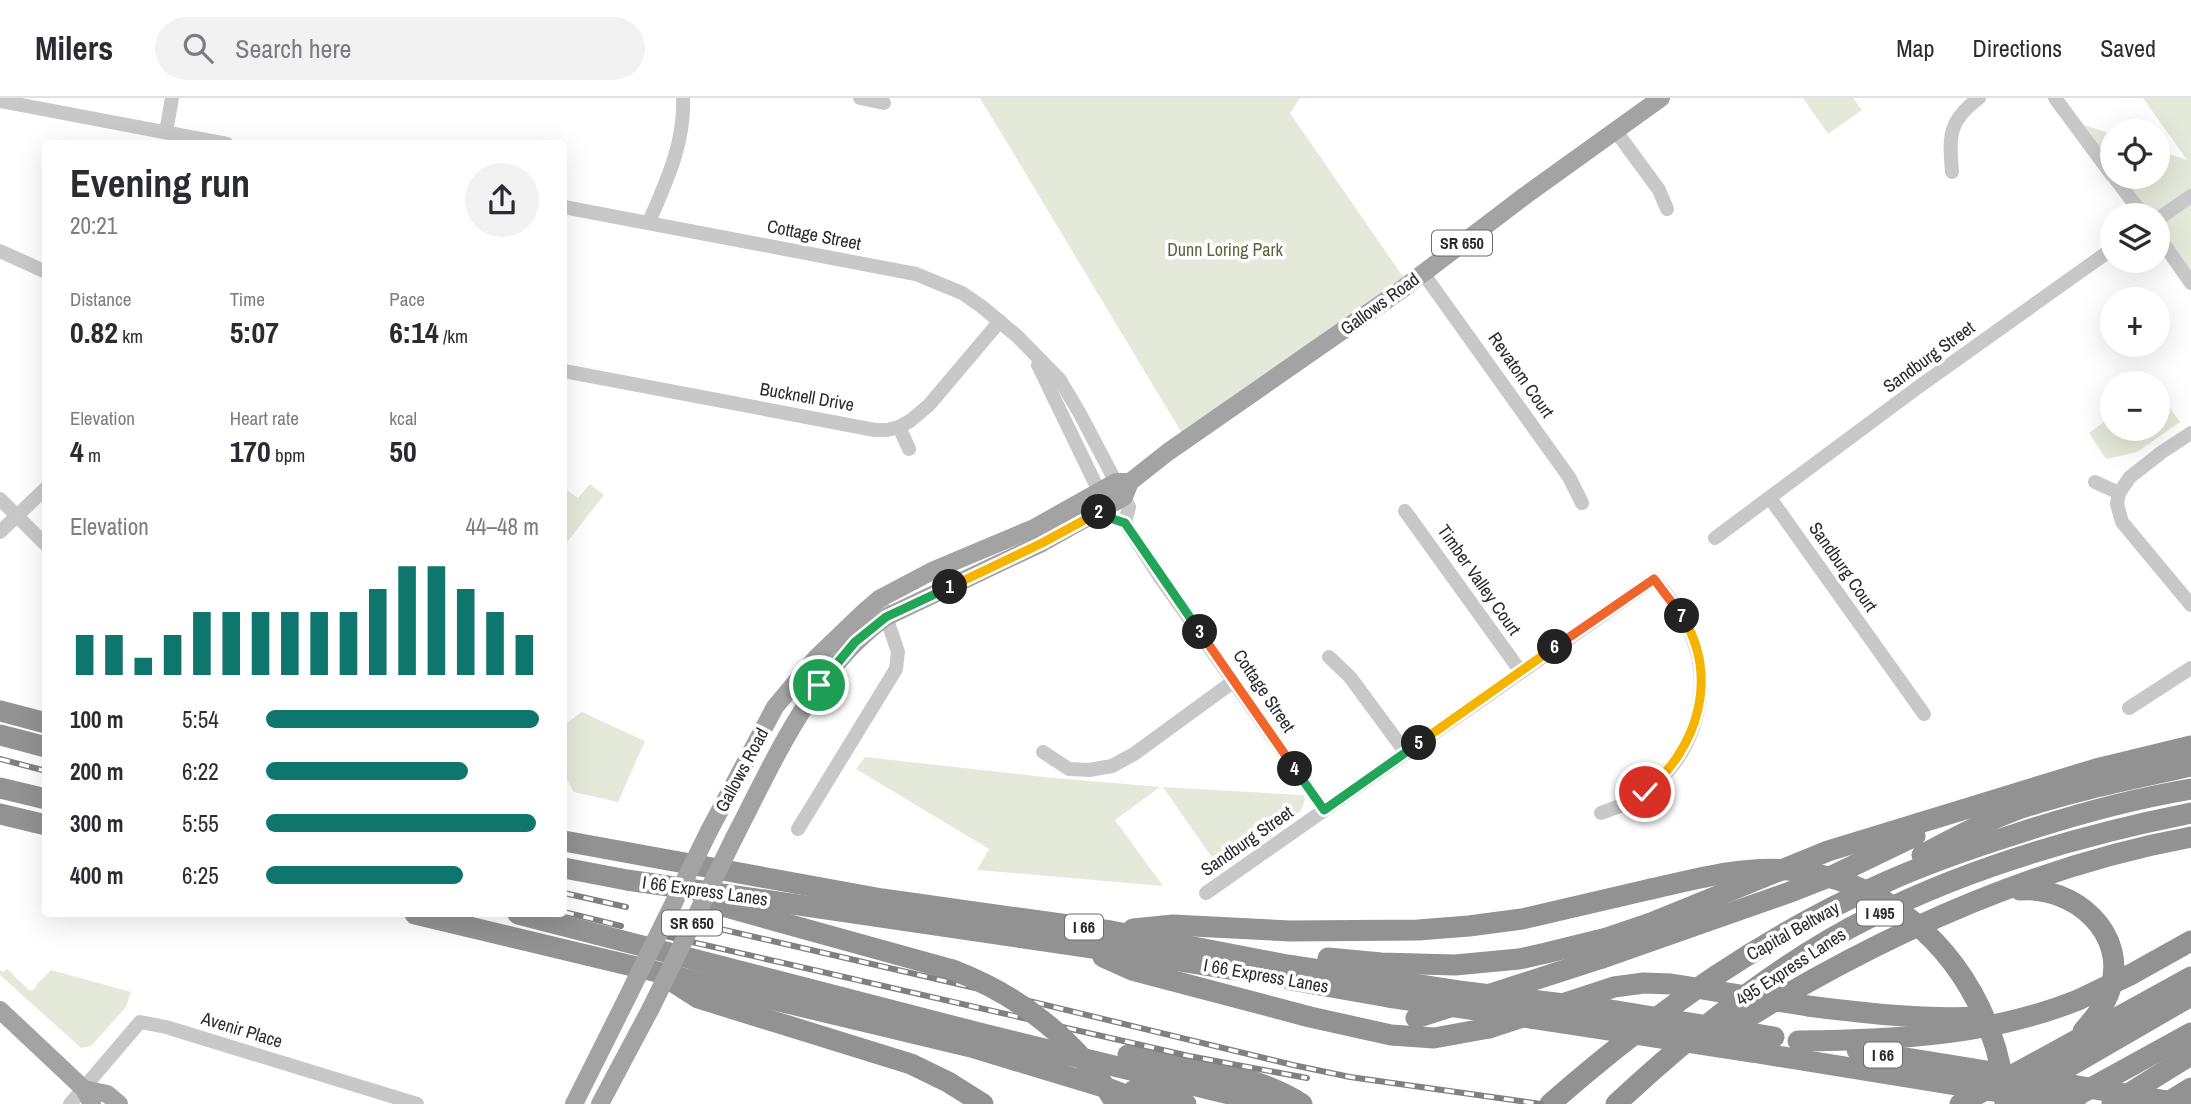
<!DOCTYPE html>
<html lang="en">
<head>
<meta charset="utf-8">
<style>
  :root { --surface:#fff; --page:#f2f2f3; --text:#2b2b33; --muted:#7c7c81; --line:#e1e1e2; --accent:#0f766e }
  body { margin:0; font-family:"Archivo Narrow",sans-serif; background:var(--page); color:var(--text); height:100vh; display:flex; flex-direction:column; font-size:26px; white-space:nowrap }
  * { box-sizing:border-box; margin:0 }
  p { font-size:23px; color:var(--muted) }
  .icon { flex:none; width:38px; height:38px; fill:none; stroke:currentColor; stroke-width:2; stroke-linecap:round; stroke-linejoin:round }
  .map { position:relative; flex:1; overflow:hidden }
  .details { position:absolute; left:42px; top:42px; width:525px; height:777px; display:flex; flex-direction:column; background:var(--surface); border-radius:7px; box-shadow:0 7px 28px #0002 }
  .details>* { flex:none }
  .controls { position:absolute; left:2100px; top:21px; display:grid; gap:14px }
  .controls a { display:grid; place-items:center; width:70px; height:70px; border-radius:50%; background:var(--surface); box-shadow:0 7px 28px #0002; font-size:35px }
  .pin { position:absolute; display:grid; place-items:center; width:60px; height:60px; color:#fff; margin:-30px; border:4px solid #fff; border-radius:50%; box-shadow:0 2px 7px #0007 }
  .km { position:absolute; width:35px; height:35px; margin:-18px; border-radius:50%; background:#222; color:#fff; font-size:19px; line-height:35px; text-align:center }
  .round { display:grid; place-items:center; flex:none; width:74px; height:74px; border-radius:37px; background:var(--page) }
  .overview { display:flex; align-items:center; justify-content:space-between; height:119px; padding:0 28px }
  h1 { font-size:38px; font-weight:800; line-height:52px }
  .figures { display:grid; grid-template-columns:repeat(3,1fr); gap:10px; height:119px; padding:7px 28px }
  .figures div { display:grid; align-content:center }
  .figures b { font-size:30px; font-weight:800 }
  .figures small { font-size:19px; font-weight:400 }
  .figures p { font-size:19px }
  .chart { height:196px; padding:14px 28px }
  .chart p { display:flex; justify-content:space-between }
  .chart svg { width:100%; height:126px; margin-top:7px; stroke:var(--accent); stroke-width:6 }
  ul { padding:0 28px; list-style:none; font-size:23px }
  li { display:grid; grid-template-columns:112px 84px 1fr; align-items:center; height:52px }
  li i { height:18px; border-radius:9px; background:var(--accent) }
  header { display:flex; align-items:center; gap:42px; box-sizing:border-box; height:98px; padding:0 35px; background:var(--surface); border-bottom:2px solid var(--line) }
  header strong { font-size:33px }
  nav { display:flex; gap:38px; margin-inline-start:auto; font-size:24px }
  .search { width:490px; height:63px; background:var(--page); display:flex; align-items:center; gap:18px; box-sizing:border-box; padding:0 24px; border-radius:38px; color:var(--muted); font-size:26px }
  .map>svg:first-child { display:block }
</style>
</head>
<body>
<header>
<strong>Milers</strong>
<div class="search"><svg class="icon" aria-label="search" viewBox="0 0 24 24"><circle cx="10" cy="10" r="6"/><path d="M15 15l6 6"/></svg>Search here</div>
<nav><a>Map</a><a>Directions</a><a>Saved</a></nav>
</header>
<div class="map">
<svg width="2191" height="1006" viewBox="0 0 2191 1006">
  <rect width="100%" height="100%" fill="#fff"/>
  <g fill="#e5e9d9">
    <path d="M980,0h320l-10,15 118,171 -222,156z"/>
    <path d="M1803,0h50l9,12 -34,24z"/>
    <path d="M2143,0h48v179l-33,-48v-14h-10l-27,-38h37v-27l29,10z"/>
    <path d="M2084,27l28,9v31z"/>
    <path d="M2158,293l22,31 -43,30 -31,7 -17,-26 23,-17v13h46z"/>
    <path d="M590,386l14,11 -40,51v-58l14,10z"/>
    <path d="M582,614l63,29 -27,61 -44,-10 -10,-17 1,-51z"/>
    <path d="M865,659l179,20 116,10 -45,33 48,66 -186,-16 12,-21 -133,-80z"/>
    <path d="M1163,689l138,8 2,-1 2,5 -4,12 -81,58z"/>
    <path d="M7,871l22,21h5l4,-7 13,-13 80,22 -5,15 -35,39 -10,2 -81,-73v-5l3,2z"/>
  </g>
  <g fill="none" stroke-linecap="round" stroke-linejoin="round">
    <g stroke="#c8c8c8" stroke-width="14">
      <path d="M860,0l24,5"/>
      <path d="M2055,0l57,77"/>
      <path d="M0,3l227,43"/>
      <path d="M1615,32l44,60 8,19"/>
      <path d="M166,34l6,-34"/>
      <path d="M1952,74c-3,-36 -4,-51 27,-74"/>
      <path d="M2114,79l29,38"/>
      <path d="M564,109l352,67 46,19 19,13 36,30 43,44 19,32 50,95 -4,16"/>
      <path d="M2158,121l33,-23"/>
      <path d="M649,124c17,-40 36,-79 34,-124"/>
      <path d="M2158,138l33,47"/>
      <path d="M0,153l46,21"/>
      <path d="M1423,175l146,204 13,26"/>
      <path d="M1038,267l74,153 13,5 34,53 165,234"/>
      <path d="M564,273l311,59h12l12,-3 11,-6 19,-16 71,-84"/>
      <path d="M899,329l10,22"/>
      <path d="M2191,335l-29,19 -32,25 -11,16 -2,11 5,18 69,83"/>
      <path d="M2095,384l24,11"/>
      <path d="M1770,400l154,216"/>
      <path d="M0,401l46,46"/>
      <path d="M1405,413l116,161"/>
      <path d="M0,434l46,-44"/>
      <path d="M1715,440l202,-150 195,-139"/>
      <path d="M1329,559l21,20 56,76"/>
      <path d="M2129,610l62,-40"/>
      <path d="M1043,654l26,17 20,1 23,-4 22,-12 100,-73"/>
      <path d="M798,731l98,-160 2,-17 -15,-44"/>
      <path d="M1206,795l448,-314c15,18 30,36 38,58 22,55 1,121 -47,155 -13,10 -28,15 -44,21"/>
      <path d="M70,1006l70,-82 26,5 251,77"/>
    </g>
    <g stroke="#a3a3a3" stroke-width="18">
      <path d="M709,733l66,-124 41,-49 49,-47 14,-12 55,-29 100,-42 82,-46h14"/>
      <path d="M734,740c41,-79 78,-167 152,-221l156,-74 82,-46 6,-15 38,-30 233,-162 125,-95 135,-97"/>
      <path d="M0,912l84,79 8,15"/>
      <path d="M84,991l23,5 12,10"/>
      <path d="M574,1006l52,-104"/>
      <path d="M600,1006l51,-96"/>
    </g>
    <g stroke="#929292" stroke-width="21">
      <path d="M0,613l46,12"/>
      <path d="M0,637l46,12"/>
      <path d="M0,690l46,11"/>
      <path d="M0,716l46,11"/>
      <path d="M564,743l318,58 229,32 176,34 172,26 146,18"/>
      <path d="M1922,757c31,-17 64,-34 97,-46 56,-19 114,-30 172,-43"/>
      <path d="M564,770l63,12 541,79 67,11"/>
      <path d="M2020,792c54,-4 109,43 90,100 -5,16 -16,29 -27,41"/>
      <path d="M715,806l238,66"/>
      <path d="M415,816l556,133 139,42 38,15"/>
      <path d="M518,816l469,121 283,69"/>
      <path d="M1133,831l40,-4 117,6 128,-1 51,-4 53,-7 129,-30"/>
      <path d="M1103,859l29,13 178,47 81,18 43,3 55,-10"/>
      <path d="M1328,860l53,5 74,2 64,-6 27,-6 61,-15 44,-15 177,-72 268,-82 95,-23"/>
      <path d="M1602,860l191,-67 41,-16 81,-39"/>
      <path d="M2130,877l61,-34"/>
      <path d="M670,882l28,18 213,66 37,18 35,22"/>
      <path d="M1291,882l97,17 202,30"/>
      <path d="M1808,908c57,7 113,14 171,11"/>
      <path d="M1718,938c143,-91 305,-168 473,-199"/>
      <path d="M1798,943c96,-1 190,-5 280,-41"/>
      <path d="M1857,952l136,22"/>
      <path d="M1752,954l216,35"/>
      <path d="M1128,957c57,13 123,16 174,49"/>
      <path d="M2034,989l157,-91"/>
      <path d="M1133,993l53,13"/>
      <path d="M2080,996l111,-61"/>
      <path d="M1550,1006c101,-89 212,-168 336,-222 42,-19 86,-34 130,-48 57,-19 115,-35 175,-45"/>
      <path d="M1616,1006c76,-71 163,-142 257,-188 100,-50 208,-81 318,-103"/>
      <path d="M1960,1006l231,-127"/>
      <path d="M2112,1006l79,-49"/>
      <path d="M2165,1006l26,-16"/>
    </g>
    <defs>
      <g id="rail">
        <path d="M0,661l46,12"/>
        <path d="M564,795l62,14"/>
        <path d="M564,814l57,14"/>
        <path d="M664,818l320,74 309,75 57,12 191,27"/>
        <path d="M657,836l532,122 118,22"/>
      </g>
    </defs>
    <use href="#rail" stroke="#808080" stroke-width="6"/>
    <use href="#rail" stroke="#fff" stroke-width="3.5" stroke-dasharray="10" stroke-linecap="butt"/>
    <g stroke="#a3a3a3" stroke-width="18">
      <path d="M626,902l83,-169"/>
      <path d="M651,910l83,-170"/>
    </g>
    <g stroke="#929292" stroke-width="21">
      <path d="M1651,791c45,-10 91,-23 137,-19 95,8 169,74 202,161 9,24 14,47 15,73"/>
      <path d="M953,872c68,26 125,71 163,134"/>
      <path d="M2078,902l52,-25"/>
      <path d="M1605,911l169,28"/>
      <path d="M1416,920l186,-60"/>
      <path d="M1590,929l162,25"/>
      <path d="M1489,930l125,-41 30,-4 27,1 137,22"/>
      <path d="M1993,974l192,32"/>
      <path d="M1968,989l107,17"/>
    </g>
  </g>
  <g fill="none" stroke-linecap="round" stroke-linejoin="round">
    <defs>
      <path id="split-1" d="M819,587l36,-43 31,-25 64,-30"/>
      <path id="split-2" d="M950,489l92,-44 57,-31"/>
      <path id="split-3" d="M1099,414l8,-4 6,11 12,4 75,109"/>
      <path id="split-4" d="M1200,534l95,137"/>
      <path id="split-5" d="M1295,671l29,41 95,-67"/>
      <path id="split-6" d="M1419,645l136,-96"/>
      <path id="split-7" d="M1555,549l99,-68 28,37"/>
      <path id="split-8" d="M1645,694c53,-43 75,-115 37,-176"/>
    </defs>
    <use href="#split-1" stroke="#fff" stroke-width="14"/>
    <use href="#split-2" stroke="#fff" stroke-width="14"/>
    <use href="#split-3" stroke="#fff" stroke-width="14"/>
    <use href="#split-4" stroke="#fff" stroke-width="14"/>
    <use href="#split-5" stroke="#fff" stroke-width="14"/>
    <use href="#split-6" stroke="#fff" stroke-width="14"/>
    <use href="#split-7" stroke="#fff" stroke-width="14"/>
    <use href="#split-8" stroke="#fff" stroke-width="14"/>
    <use href="#split-1" stroke="#22a559" stroke-width="9"/>
    <use href="#split-2" stroke="#f5b400" stroke-width="9"/>
    <use href="#split-3" stroke="#22a559" stroke-width="9"/>
    <use href="#split-4" stroke="#f0652b" stroke-width="9"/>
    <use href="#split-5" stroke="#22a559" stroke-width="9"/>
    <use href="#split-6" stroke="#f5b400" stroke-width="9"/>
    <use href="#split-7" stroke="#f0652b" stroke-width="9"/>
    <use href="#split-8" stroke="#f5b400" stroke-width="9"/>
  </g>
  <g text-anchor="middle" stroke-width="7" stroke-linejoin="round" paint-order="stroke">
    <g fill="#fff" stroke="#6b6b6b" stroke-width="2">
      <rect x="1432" y="132.5" width="60" height="25" rx="5"/>
      <rect x="1857" y="802.5" width="46" height="25" rx="5"/>
      <rect x="662" y="812.5" width="60" height="25" rx="5"/>
      <rect x="1065" y="816.5" width="38" height="25" rx="5"/>
      <rect x="1864" y="944.5" width="38" height="25" rx="5"/>
    </g>
    <g font-size="16" font-weight="bold" fill="#2b2b2b">
      <text x="1462" y="151">SR 650</text>
      <text x="1880" y="821">I 495</text>
      <text x="692" y="831">SR 650</text>
      <text x="1084" y="835">I 66</text>
      <text x="1883" y="963">I 66</text>
    </g>
    <g font-size="18" fill="#2b2b2b" stroke="#fff">
      <text transform="translate(814 137) rotate(11)" y="6">Cottage Street</text>
      <text transform="translate(1380 206) rotate(-36)" y="6">Gallows Road</text>
      <text transform="translate(1929 259) rotate(-36)" y="6">Sandburg Street</text>
      <text transform="translate(1521 277) rotate(55)" y="6">Revatom Court</text>
      <text transform="translate(807 299) rotate(10)" y="6">Bucknell Drive</text>
      <text transform="translate(1843 469) rotate(55)" y="6">Sandburg Court</text>
      <text transform="translate(1479 482) rotate(55)" y="6">Timber Valley Court</text>
      <text transform="translate(1264 593) rotate(56)" y="6">Cottage Street</text>
      <text transform="translate(742 672) rotate(-62)" y="6">Gallows Road</text>
      <text transform="translate(1247 743) rotate(-35)" y="6">Sandburg Street</text>
      <text transform="translate(705 793) rotate(8)" y="6">I 66 Express Lanes</text>
      <text transform="translate(1793 833) rotate(-29)" y="6">Capital Beltway</text>
      <text transform="translate(1791 869) rotate(-33)" y="6">495 Express Lanes</text>
      <text transform="translate(1266 878) rotate(10)" y="6">I 66 Express Lanes</text>
      <text transform="translate(242 932) rotate(17)" y="6">Avenir Place</text>
    </g>
    <g font-size="18" fill="#59653b" stroke="#fff">
      <text x="1225" y="158">Dunn Loring Park</text>
    </g>
  </g>
</svg>
<div class="controls">
<a><svg class="icon" aria-label="locate" viewBox="0 0 24 24"><circle cx="12" cy="12" r="6"/><path d="M12 2v4M12 18v4M2 12h4M18 12h4"/></svg></a>
<a><svg class="icon" aria-label="layers" viewBox="0 0 24 24"><path d="M12 4l9 5-9 5-9-5zM3 14l9 5 9-5"/></svg></a>
<a>+</a>
<a>−</a>
</div>
<div class="pin" style="left:819px;top:587px;background:#1e9e55"><svg class="icon" aria-label="arrive" viewBox="0 0 24 24"><path d="M6 21V4h12l-3 4 3 4H6"/></svg></div>
<div class="pin" style="left:1645px;top:694px;background:#d93025"><svg class="icon" aria-label="check" viewBox="0 0 24 24"><path d="M5 12l5 5 9-10"/></svg></div>
<b class="km" style="left:950px;top:489px">1</b>
<b class="km" style="left:1099px;top:414px">2</b>
<b class="km" style="left:1200px;top:534px">3</b>
<b class="km" style="left:1295px;top:671px">4</b>
<b class="km" style="left:1419px;top:645px">5</b>
<b class="km" style="left:1555px;top:549px">6</b>
<b class="km" style="left:1682px;top:518px">7</b>
<section class="details">
<div class="overview"><div><h1>Evening run</h1><p>20:21</p></div><a class="round"><svg class="icon" aria-label="share" viewBox="0 0 24 24"><path d="M12 15V3M7 8l5-5 5 5M5 13v7h14v-7"/></svg></a></div>
<div class="figures">
<div><p>Distance</p><b>0.82<small> km</small></b></div>
<div><p>Time</p><b>5:07</b></div>
<div><p>Pace</p><b>6:14<small> /km</small></b></div>
</div>
<div class="figures">
<div><p>Elevation</p><b>4<small> m</small></b></div>
<div><p>Heart rate</p><b>170<small> bpm</small></b></div>
<div><p>kcal</p><b>50</b></div>
</div>
<div class="chart"><p><span>Elevation</span>44–48 m</p>
<svg viewBox="0 0 160 44" preserveAspectRatio="none"><path d="M5 44V30M15 44V30M25 44V38M35 44V30M45 44V22M55 44V22M65 44V22M75 44V22M85 44V22M95 44V22M105 44V14M115 44V6M125 44V6M135 44V14M145 44V22M155 44V30"/></svg>
</div>
<ul>
<li><b>100 m</b>5:54<i style="width:100%"></i></li>
<li><b>200 m</b>6:22<i style="width:74%"></i></li>
<li><b>300 m</b>5:55<i style="width:99%"></i></li>
<li><b>400 m</b>6:25<i style="width:72%"></i></li>
</ul>
</section>
</div>
</body>
</html>
